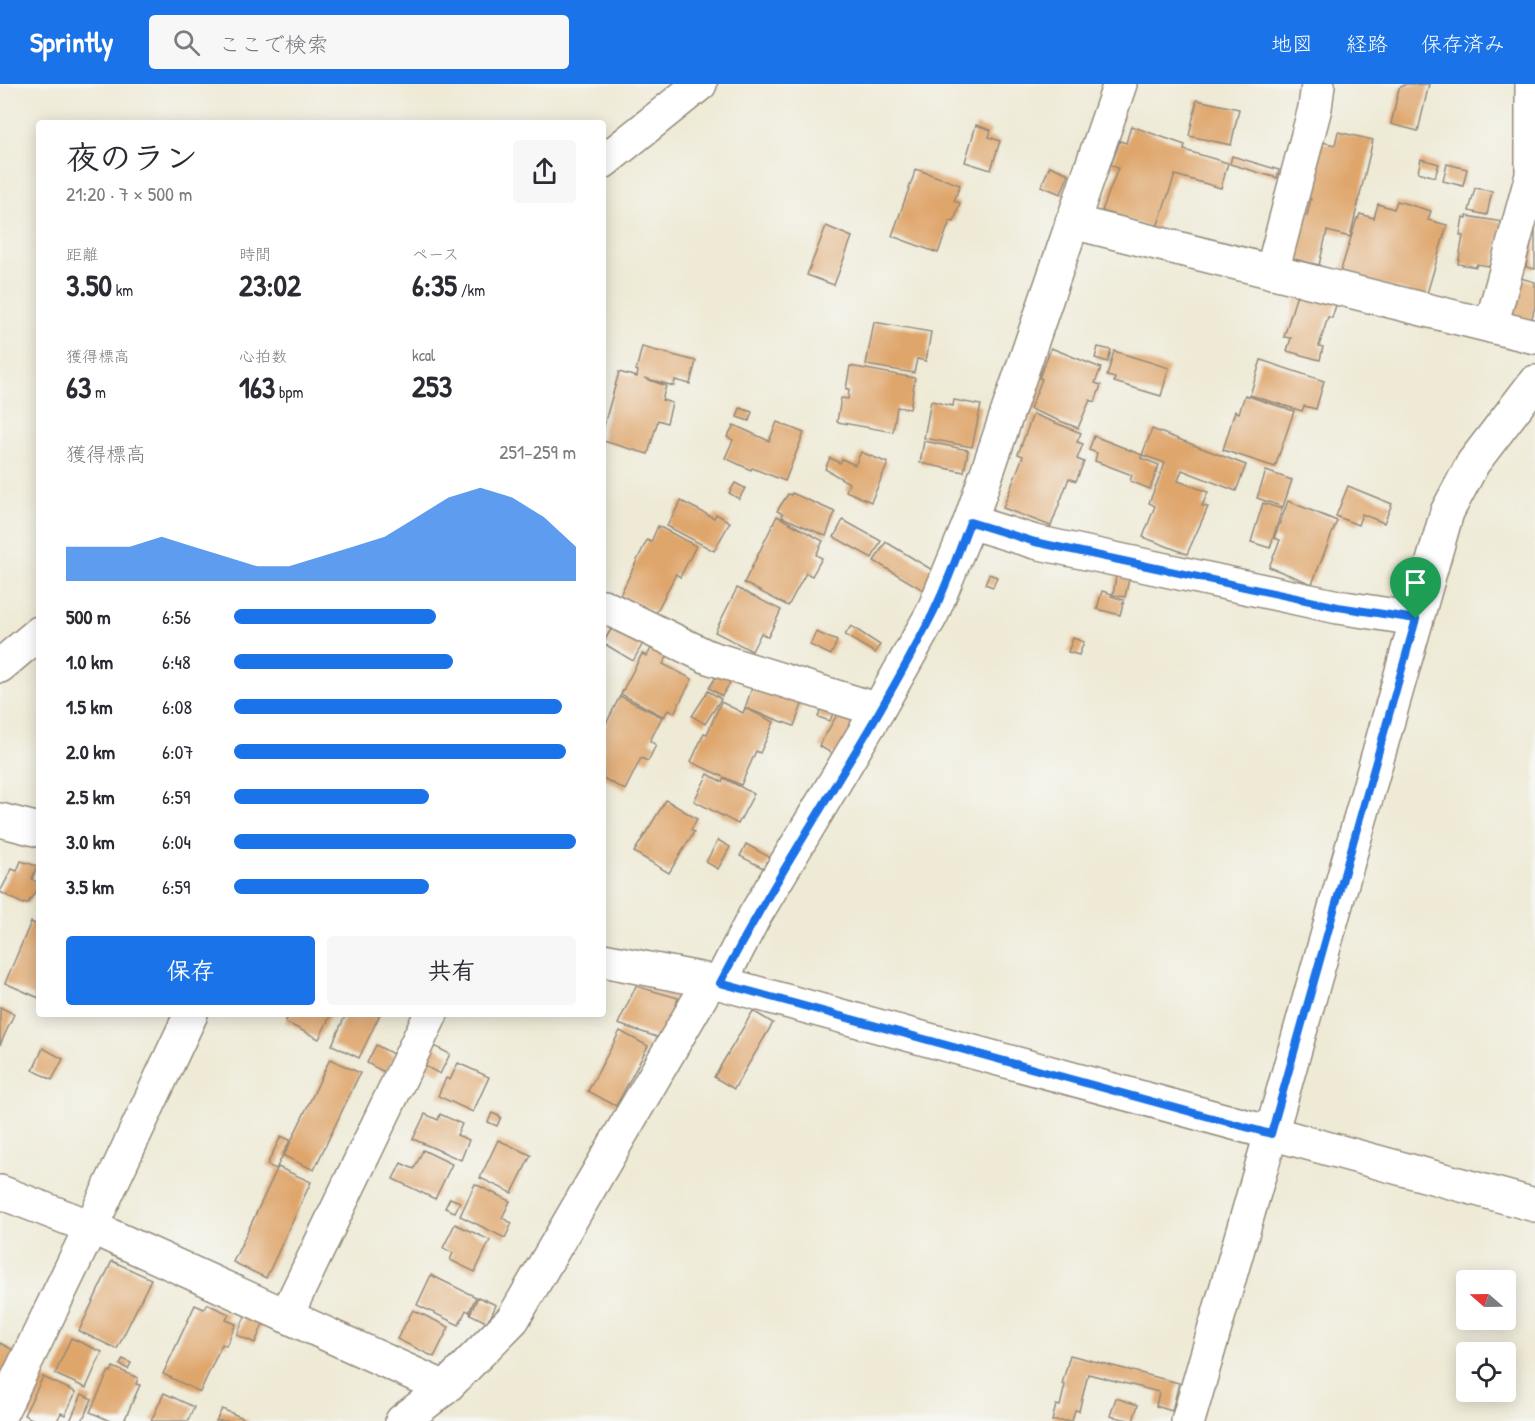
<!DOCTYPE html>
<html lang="ja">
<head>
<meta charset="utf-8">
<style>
  :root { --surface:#fff; --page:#f7f7f7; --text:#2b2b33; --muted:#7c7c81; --accent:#1a73e8 }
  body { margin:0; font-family:"Patrick Hand","Klee One",sans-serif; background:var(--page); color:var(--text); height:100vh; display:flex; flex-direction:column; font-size:22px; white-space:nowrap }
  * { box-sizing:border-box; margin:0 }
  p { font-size:20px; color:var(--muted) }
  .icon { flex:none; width:33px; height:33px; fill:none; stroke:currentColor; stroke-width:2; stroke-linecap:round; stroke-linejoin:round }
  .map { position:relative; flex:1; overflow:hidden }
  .sheet { position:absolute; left:36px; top:36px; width:570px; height:897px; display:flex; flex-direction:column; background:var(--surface); border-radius:6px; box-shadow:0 3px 15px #0003 }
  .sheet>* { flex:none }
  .needle { width:39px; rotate:290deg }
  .buttons { position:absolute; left:1456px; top:1186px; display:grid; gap:12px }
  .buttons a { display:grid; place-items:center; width:60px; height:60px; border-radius:6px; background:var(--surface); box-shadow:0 3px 15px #0003; font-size:30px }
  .pin { position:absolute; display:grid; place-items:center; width:51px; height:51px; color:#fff; margin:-62px -26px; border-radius:50% 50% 50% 0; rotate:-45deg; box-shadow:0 0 6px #0007 }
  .pin .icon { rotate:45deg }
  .round { display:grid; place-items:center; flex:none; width:63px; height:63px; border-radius:6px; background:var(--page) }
  .headline { display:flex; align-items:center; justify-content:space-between; height:102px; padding:0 30px }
  h1 { font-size:33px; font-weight:700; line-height:45px }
  .figures { display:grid; grid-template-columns:repeat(3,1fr); gap:9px; height:102px; padding:6px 30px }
  .figures div { display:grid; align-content:center }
  .figures b { font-size:30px; font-weight:700 }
  .figures small { font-size:16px; font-weight:400 }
  .figures p { font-size:16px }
  .chart { height:168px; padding:12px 30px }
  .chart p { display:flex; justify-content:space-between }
  .chart svg { width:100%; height:108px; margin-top:6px; fill:var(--accent); opacity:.7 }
  .button { display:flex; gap:12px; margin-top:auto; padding:12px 30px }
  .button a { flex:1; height:69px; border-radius:6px; background:var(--accent); color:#fff; font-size:24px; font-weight:700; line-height:69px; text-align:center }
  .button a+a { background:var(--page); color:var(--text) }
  ul { padding:0 30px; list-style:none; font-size:20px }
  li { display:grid; grid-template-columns:96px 72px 1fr; align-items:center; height:45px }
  li i { height:15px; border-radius:8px; background:var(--accent) }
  header { display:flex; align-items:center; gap:36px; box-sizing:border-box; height:84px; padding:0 30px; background:var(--accent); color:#fff }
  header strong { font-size:28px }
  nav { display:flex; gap:33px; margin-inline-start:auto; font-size:21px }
  .search { width:420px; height:54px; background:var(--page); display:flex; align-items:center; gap:15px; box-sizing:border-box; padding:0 21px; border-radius:6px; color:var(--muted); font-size:22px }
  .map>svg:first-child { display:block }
</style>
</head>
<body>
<header>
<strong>Sprintly</strong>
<div class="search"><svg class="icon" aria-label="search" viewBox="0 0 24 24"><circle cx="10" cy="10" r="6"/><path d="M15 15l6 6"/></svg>ここで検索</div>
<nav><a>地図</a><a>経路</a><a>保存済み</a></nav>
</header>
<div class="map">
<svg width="1535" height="1337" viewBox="0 0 1535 1337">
  <rect width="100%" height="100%" fill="#f6f6f2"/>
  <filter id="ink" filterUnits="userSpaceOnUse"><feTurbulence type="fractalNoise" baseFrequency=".0167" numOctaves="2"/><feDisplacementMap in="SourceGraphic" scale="12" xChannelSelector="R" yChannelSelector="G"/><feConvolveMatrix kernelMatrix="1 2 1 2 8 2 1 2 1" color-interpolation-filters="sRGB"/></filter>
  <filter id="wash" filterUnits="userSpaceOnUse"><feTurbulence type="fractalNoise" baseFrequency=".008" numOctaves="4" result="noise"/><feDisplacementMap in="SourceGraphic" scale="24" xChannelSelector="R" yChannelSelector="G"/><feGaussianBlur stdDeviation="1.35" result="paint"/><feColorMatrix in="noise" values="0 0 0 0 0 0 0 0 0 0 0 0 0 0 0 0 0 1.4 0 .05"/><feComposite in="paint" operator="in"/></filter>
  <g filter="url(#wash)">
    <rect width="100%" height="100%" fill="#eeead6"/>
    <g id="blocks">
      <g fill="#dfa66c">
        <path d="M1406,0h23l-11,47 -27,-7 8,-36z"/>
        <path d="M1197,16l42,9 -8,36 -42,-9z"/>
        <path d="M976,41l15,5 -2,7 11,4 -9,29 -26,-8z"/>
        <path d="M1131,42l54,19 -1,5 44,13 -7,25 -46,-13 -19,55 -54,-19 16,-43 -7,-3 9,-24 6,2z"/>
        <path d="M1338,48l35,8 -23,97 -23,-6 -8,34 -32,-8 11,-43 9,2 4,-17 -7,-1 14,-57 17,4z"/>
        <path d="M1232,72l47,14 -2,8 -47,-14z"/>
        <path d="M1421,75l18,5 -4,13 -17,-5z"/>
        <path d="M1447,80l20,5 -4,17 -20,-5z"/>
        <path d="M1050,82l19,8 -8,20 -20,-8z"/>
        <path d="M916,85l44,16 -6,16 6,2 -6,19 -4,-1 -12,32 -46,-17z"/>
        <path d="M1475,104l17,3 -5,24 -18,-4z"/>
        <path d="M1397,117l34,10 -3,9 19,5 -21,72 -86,-24 17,-55 1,1 2,-5 14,4 4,-14 16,5z"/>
        <path d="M1467,132l36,6 -9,45 -17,-3 -1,3 -18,-3 5,-28 -3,-1 3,-18 4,1z"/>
        <path d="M1534,134h1v51l-9,-2z"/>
        <path d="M826,142l26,11 -18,48 -27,-10z"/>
        <path d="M1517,193l18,5v25l-4,14 -24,-6z"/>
        <path d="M1298,207l39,11 -5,16 -4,-1 -9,29 4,1 -3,13 -33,-9 4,-13 -7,-1z"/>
        <path d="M874,238l57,10 -5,29 -9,-2 -3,14 -48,-8z"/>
        <path d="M642,263l54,14 -6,23 -15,-4 -1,6 -30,-8 22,8 -4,14 10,3 -5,20 -9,-3 -10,34 -45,-13v-12l16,-57 18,5 1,-6 -2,-1z"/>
        <path d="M1098,263l13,3 -3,12 -13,-4z"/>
        <path d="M1051,264l50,20 -6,15 6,2 -6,17 -5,-2 -12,28 -48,-19 12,-30 -3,-1z"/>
        <path d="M1114,267l55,17 -8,28 -47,-14 1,-4 -8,-2z"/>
        <path d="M1261,276l63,21 -8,28 -12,-3 -2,5 -52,-16z"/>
        <path d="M850,282l65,12 -5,31 -13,-2 -4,25 -56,-10 4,-24 7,1 1,-10h-3z"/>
        <path d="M1245,311l49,16 -19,56 -52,-17 12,-39 4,2z"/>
        <path d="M954,316l27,5 -9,42 -48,-9 7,-37 22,5z"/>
        <path d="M740,324l12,4 -3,9 -12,-4z"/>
        <path d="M1033,330l48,19 -4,9 6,2 -6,15 7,3 -8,19 -7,-3 -18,48 -48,-18 20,-52 -5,-2z"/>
        <path d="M777,338l27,11 -19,48 -33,-13 -1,2 -26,-12 8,-18 -6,-3 7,-12 35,16z"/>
        <path d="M1152,345l94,36 -10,26 -54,-21 -4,11 30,11 -6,14 6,1 -21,47 -44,-17 12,-31 -6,-3 16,-40 -23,-8z"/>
        <path d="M1094,352l48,19 -1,3 18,7 -9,24 -20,-8 2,-6 -37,-14 2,-8 -8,-3z"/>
        <path d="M924,357l44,9 -4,22 -44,-9z"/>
        <path d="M861,368l27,11 -17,39 -25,-11 3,-8 -24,-14 5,-11 10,5 2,-4 13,6z"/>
        <path d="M1266,387l26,9 -9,27 -26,-9z"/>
        <path d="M735,399l10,5 -6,11 -10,-6z"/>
        <path d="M1348,402l44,18 -8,19 -22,-9 -4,11 -22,-9z"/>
        <path d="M792,409l43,19 -9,24 -44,-19 1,-3 -6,-3 11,-17 3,1z"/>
        <path d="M681,417l33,17 2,-4 14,8 -16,29 -47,-25z"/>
        <path d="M1288,417l49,20 -25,63 -43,-17 11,-27 -6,-2z"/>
        <path d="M1263,419l19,6 -12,39 -19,-6z"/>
        <path d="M777,432l46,25 -7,14 6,3 -10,18 -6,-3 -18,33 -44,-23z"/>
        <path d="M843,436l38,21 -9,17 -38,-21z"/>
        <path d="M658,442l38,20 -16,31 -4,-3 -20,39 -36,-18 27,-55 4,2z"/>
        <path d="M886,458l48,29 -11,19 -49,-29z"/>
        <path d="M989,490l8,3 -4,10 -8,-3z"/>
        <path d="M1116,492l13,3 -4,18 -12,-2z"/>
        <path d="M737,504l44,22 -13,27 -7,-4 -9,18 -37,-19z"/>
        <path d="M1102,507l10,3 -1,2 13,4 -4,15 -23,-6z"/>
        <path d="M617,535l30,17 -14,25 -30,-18z"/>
        <path d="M851,542l29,19 -5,8 -30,-18z"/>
        <path d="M816,548l21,9 -6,14 -21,-10z"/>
        <path d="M1073,554l11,4 -5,13 -11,-3z"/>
        <path d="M655,557l16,9 -8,14 29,15 -18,34 -6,-3 -4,7 -43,-23 21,-40 5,2z"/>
        <path d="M722,583l13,8 -13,21 -13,-8z"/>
        <path d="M756,592l50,18 -12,32 -49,-18z"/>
        <path d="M708,607l13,8 -16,25 -13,-8z"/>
        <path d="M620,612l42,21 -12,24 6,4 -8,16 -7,-3 -16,32 -22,-12v-48z"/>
        <path d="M721,618l22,11 2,-5 29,14 -14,31 -4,-2 -15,34 -50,-23 13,-29 3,1z"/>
        <path d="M822,621l12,5 -4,11 -12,-4z"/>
        <path d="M842,622l23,12 -23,41 -23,-13z"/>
        <path d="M708,690l14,8 2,-4 30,16 -16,30 -44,-23z"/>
        <path d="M666,716l31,19 -6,11 3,2 -25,41 -35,-21z"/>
        <path d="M718,756l12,7 -12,22 -12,-7z"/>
        <path d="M746,760l25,14 -6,11 -25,-13z"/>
        <path d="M21,777l16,5 -5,13 7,5v3l-12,17 -3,-1 -1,1 -23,-12 12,-23 5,2z"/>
        <path d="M31,838l8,4v72l-34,-15z"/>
        <path d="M636,902l42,12 -9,32 -6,9 -45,-15z"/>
        <path d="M0,923l14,7 -14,31z"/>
        <path d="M753,927l20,12 -39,66 -20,-12z"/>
        <path d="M290,930h41l-12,25 -34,-17z"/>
        <path d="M346,930h34l-21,44 -27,-13z"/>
        <path d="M620,947l28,15 -32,60 -28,-15z"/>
        <path d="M376,961l19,10 -9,18 -19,-10z"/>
        <path d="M432,961l18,9 -10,20 -17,-9z"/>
        <path d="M43,964l20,11 -11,21 -19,-10z"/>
        <path d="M330,975l30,14 -46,97 -30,-14z"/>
        <path d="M458,979l31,14 -16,35 -35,-16 8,-18 4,2z"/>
        <path d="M492,1029l9,4 -4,9 -9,-4z"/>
        <path d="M425,1030l13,6 2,-6 22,10 -5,11 12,5 -8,20 -48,-21z"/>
        <path d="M281,1052l9,4 -14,29 -9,-4z"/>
        <path d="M498,1056l33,15 -19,38 -32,-15z"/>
        <path d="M423,1066l29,14 -17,35 -42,-20 8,-16 13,6z"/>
        <path d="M278,1083l33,15 -45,96 -33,-16z"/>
        <path d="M475,1100l35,17 -8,17 10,5 -7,15 -45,-22z"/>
        <path d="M450,1114l10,4 -5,10 -10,-4z"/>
        <path d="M455,1140l35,16 -15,32 -25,-12 3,-7 -10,-5z"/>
        <path d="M112,1177l39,18 -34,70 -38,-18z"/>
        <path d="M431,1191l45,22 -7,15 -3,-2 -7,15 -42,-20z"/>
        <path d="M478,1213l18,8 -8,18 -18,-9z"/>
        <path d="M207,1220l22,10 -3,6 10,4 -10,22 -4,-2 -22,48 -37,-18 32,-69 9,4z"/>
        <path d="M413,1226l36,17 -15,30 -37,-18z"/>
        <path d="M246,1230l18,8 -9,21 -18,-8z"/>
        <path d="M71,1254l31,14 -16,36 -31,-14z"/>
        <path d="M0,1259l15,8 -10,22 -5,-2z"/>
        <path d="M1070,1271l109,28 -7,28 -16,-5 3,-14 -71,-18 -9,37 -4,-1 -3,11h-20l4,-16 4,1 5,-21 -3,-1z"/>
        <path d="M123,1275l8,4 -3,6 -8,-4z"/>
        <path d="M113,1283l25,11 -2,6 4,1 -16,36h-14l-20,-9 19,-41 2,1z"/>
        <path d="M43,1293l33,15 -11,23 -4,-2 -4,8h-21l-12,-6z"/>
        <path d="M164,1309l30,14 -6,14h-37z"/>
        <path d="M82,1310l10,5 -10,22h-12z"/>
        <path d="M1116,1314l22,7 -5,16 -23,-5z"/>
        <path d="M222,1325l28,12h-34z"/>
      </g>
    </g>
  </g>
  <g filter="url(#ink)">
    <use href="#blocks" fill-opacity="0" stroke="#948a7a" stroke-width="1.5"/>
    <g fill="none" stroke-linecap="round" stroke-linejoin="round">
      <defs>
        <g id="minor">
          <path d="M603,78l97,-78"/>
          <path d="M1072,138l463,115"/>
          <path d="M1272,188l43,-164 3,-23"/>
          <path d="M1491,242l41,-151v-91"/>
          <path d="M970,438l65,20 303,65 78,12"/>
          <path d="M603,522l105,51 170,53"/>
          <path d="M0,582l39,-33"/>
          <path d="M0,736l39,10"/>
          <path d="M603,876l117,23 815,222"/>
          <path d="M720,899l34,-66 124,-207 54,-96 38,-92 150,-438"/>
          <path d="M0,1108l91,35 354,161"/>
          <path d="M286,1232l145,-302"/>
          <path d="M0,1331l91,-188 100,-213"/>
          <path d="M402,1337l43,-33 68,-69 197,-338"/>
          <path d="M1188,1337l83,-287 176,-622 26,-49 62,-81"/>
        </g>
      </defs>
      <use href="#minor" stroke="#948a7a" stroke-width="36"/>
      <use href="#minor" stroke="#fff" stroke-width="33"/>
    </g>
  </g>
  <g fill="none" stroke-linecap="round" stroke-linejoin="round" filter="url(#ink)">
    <defs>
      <path id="route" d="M970,438l65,20 303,65 78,12 -145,515 -551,-151c66,-126 148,-242 212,-368 15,-30 26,-62 38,-93z"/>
    </defs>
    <use href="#route" stroke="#fff" stroke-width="12"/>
    <use href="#route" stroke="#1a73e8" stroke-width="8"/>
  </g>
</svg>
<div class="buttons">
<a><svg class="needle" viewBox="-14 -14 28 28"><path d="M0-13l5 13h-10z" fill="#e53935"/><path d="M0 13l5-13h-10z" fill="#7c7c81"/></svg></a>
<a><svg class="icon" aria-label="locate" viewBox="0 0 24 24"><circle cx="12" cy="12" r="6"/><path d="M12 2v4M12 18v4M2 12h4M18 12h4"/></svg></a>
</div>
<div class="pin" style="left:1416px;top:535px;background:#1e9e55"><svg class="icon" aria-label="arrive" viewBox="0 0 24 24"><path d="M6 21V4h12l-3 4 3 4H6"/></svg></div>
<section class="sheet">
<div class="headline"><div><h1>夜のラン</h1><p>21:20 · 7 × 500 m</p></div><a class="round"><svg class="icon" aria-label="share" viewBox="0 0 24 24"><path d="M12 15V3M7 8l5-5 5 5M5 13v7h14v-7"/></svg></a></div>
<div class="figures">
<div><p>距離</p><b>3.50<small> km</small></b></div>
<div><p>時間</p><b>23:02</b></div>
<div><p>ペース</p><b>6:35<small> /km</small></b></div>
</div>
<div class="figures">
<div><p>獲得標高</p><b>63<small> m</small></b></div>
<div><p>心拍数</p><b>163<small> bpm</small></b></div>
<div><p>kcal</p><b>253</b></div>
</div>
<div class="chart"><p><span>獲得標高</span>251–259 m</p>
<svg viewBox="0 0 160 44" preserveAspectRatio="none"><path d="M0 44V30L10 30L20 30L30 26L40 30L50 34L60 38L70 38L80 34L90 30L100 26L110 18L120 10L130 6L140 10L150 18L160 30V44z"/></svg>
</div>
<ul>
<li><b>500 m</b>6:56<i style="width:59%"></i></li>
<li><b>1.0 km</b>6:48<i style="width:64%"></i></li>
<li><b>1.5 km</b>6:08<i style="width:96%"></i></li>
<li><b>2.0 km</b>6:07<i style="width:97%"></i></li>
<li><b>2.5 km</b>6:59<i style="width:57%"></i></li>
<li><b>3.0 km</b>6:04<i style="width:100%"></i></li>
<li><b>3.5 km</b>6:59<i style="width:57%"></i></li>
</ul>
<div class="button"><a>保存</a><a>共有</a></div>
</section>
</div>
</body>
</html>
